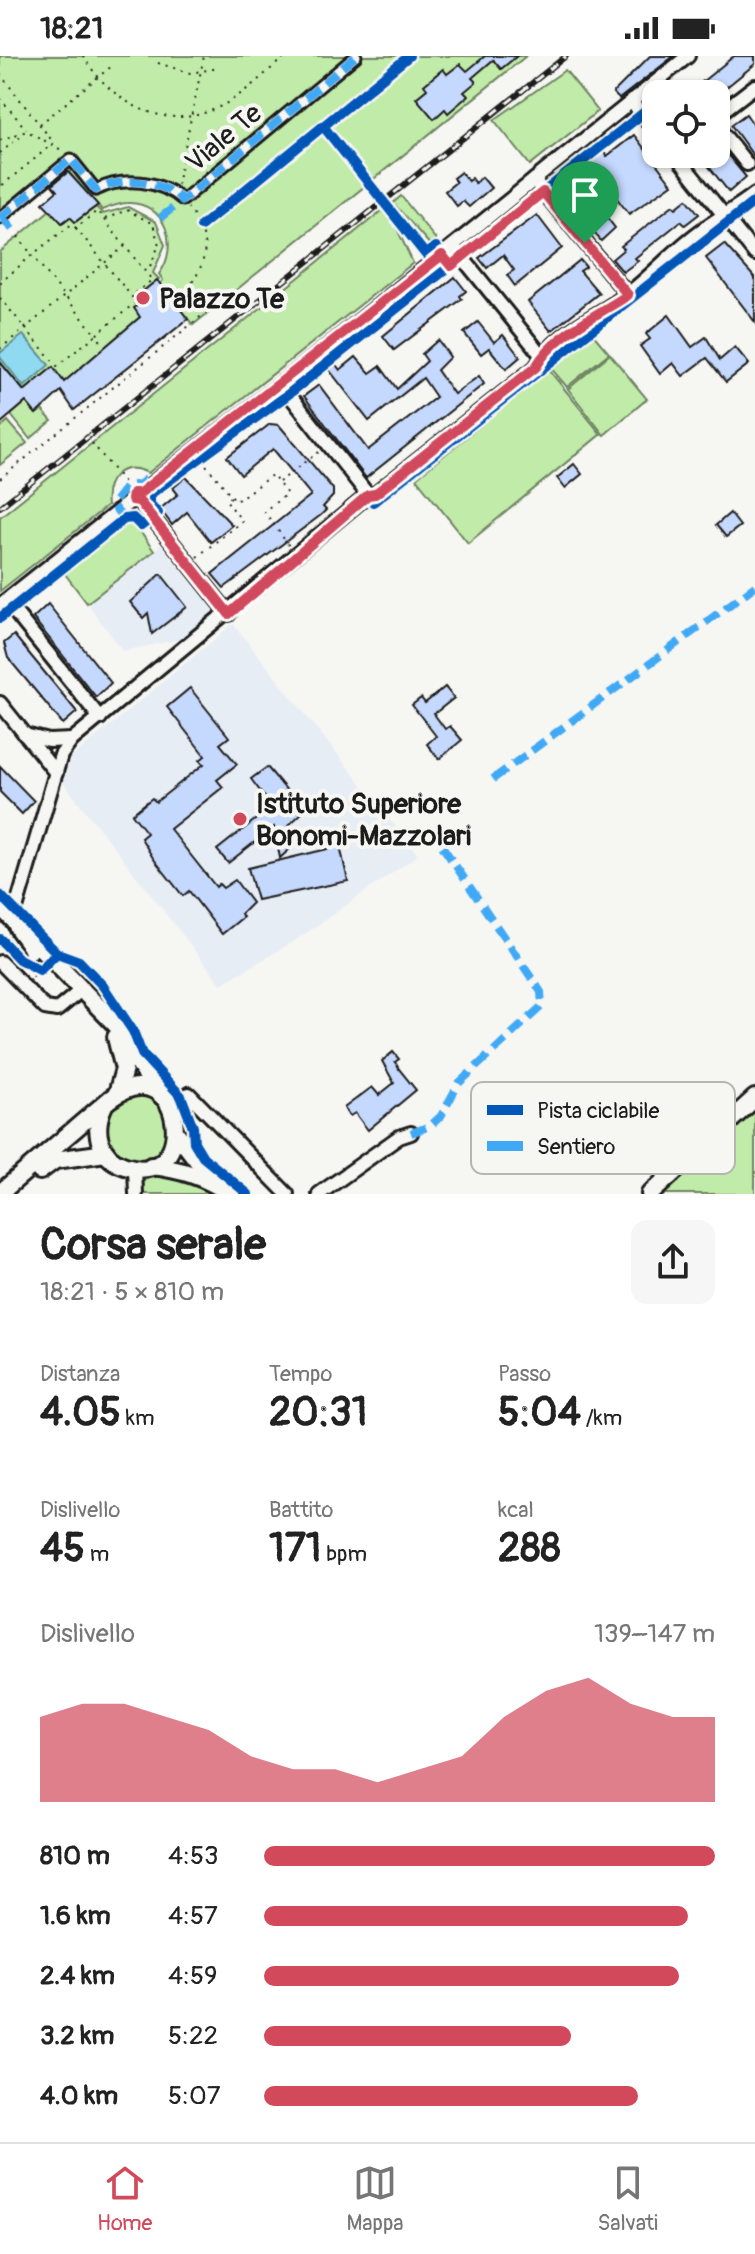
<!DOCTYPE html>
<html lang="it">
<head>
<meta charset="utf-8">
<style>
  :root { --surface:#fff; --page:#f6f6f6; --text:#222; --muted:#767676; --line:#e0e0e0; --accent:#d1495b }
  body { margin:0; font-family:Pangolin,sans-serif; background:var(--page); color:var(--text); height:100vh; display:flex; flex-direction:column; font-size:30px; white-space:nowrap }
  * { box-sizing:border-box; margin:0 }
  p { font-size:26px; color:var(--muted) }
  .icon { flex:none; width:44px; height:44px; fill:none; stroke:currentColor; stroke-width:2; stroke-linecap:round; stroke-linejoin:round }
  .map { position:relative; height:1138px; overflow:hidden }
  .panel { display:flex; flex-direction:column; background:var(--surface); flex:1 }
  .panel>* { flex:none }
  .buttons { position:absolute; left:642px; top:24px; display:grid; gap:16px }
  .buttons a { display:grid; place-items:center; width:88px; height:88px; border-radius:16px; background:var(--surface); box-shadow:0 2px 6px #0004; font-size:40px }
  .pin { position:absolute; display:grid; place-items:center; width:68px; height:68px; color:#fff; margin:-82px -34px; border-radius:50% 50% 50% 0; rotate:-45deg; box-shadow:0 0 8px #0007 }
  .pin .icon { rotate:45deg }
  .round { display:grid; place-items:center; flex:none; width:84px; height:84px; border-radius:16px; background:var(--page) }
  .head { display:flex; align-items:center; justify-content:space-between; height:136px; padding:0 40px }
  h1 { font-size:44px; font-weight:700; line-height:60px }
  .figures { display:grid; grid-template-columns:repeat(3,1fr); gap:12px; height:136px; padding:8px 40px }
  .figures div { display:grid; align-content:center }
  .figures b { font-size:40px; font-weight:700 }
  .figures small { font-size:22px; font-weight:400 }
  .figures p { font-size:22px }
  .chart { height:224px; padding:16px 40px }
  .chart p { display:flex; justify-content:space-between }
  .chart svg { width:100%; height:144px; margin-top:8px; fill:var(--accent); opacity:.7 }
  ul { padding:0 40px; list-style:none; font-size:26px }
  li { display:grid; grid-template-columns:128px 96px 1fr; align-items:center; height:60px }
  li i { height:20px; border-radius:10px; background:var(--accent) }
  .status { display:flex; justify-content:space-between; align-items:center; height:56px; padding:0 40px; background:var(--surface); direction:ltr }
  .status svg { height:22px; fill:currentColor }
  .menu { display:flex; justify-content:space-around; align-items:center; height:112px; border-top:2px solid var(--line); background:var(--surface); font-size:22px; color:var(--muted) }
  .menu a { display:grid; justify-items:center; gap:4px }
  .menu .on { color:var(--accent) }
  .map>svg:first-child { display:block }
</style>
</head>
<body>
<div class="status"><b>18:21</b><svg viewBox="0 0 49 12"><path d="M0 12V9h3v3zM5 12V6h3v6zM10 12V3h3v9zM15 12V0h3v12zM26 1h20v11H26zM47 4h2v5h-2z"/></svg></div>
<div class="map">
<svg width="755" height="1138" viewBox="0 0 755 1138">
  <rect width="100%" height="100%" fill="#f6f6f2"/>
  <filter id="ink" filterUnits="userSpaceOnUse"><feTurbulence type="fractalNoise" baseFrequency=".0125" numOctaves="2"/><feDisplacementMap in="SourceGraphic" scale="16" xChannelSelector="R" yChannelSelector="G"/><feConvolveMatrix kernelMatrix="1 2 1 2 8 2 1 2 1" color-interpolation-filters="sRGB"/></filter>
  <g filter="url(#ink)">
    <g fill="#e7edf5">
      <path d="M161,489l52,63v10l-27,20 -63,13 -36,-48z"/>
      <path d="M233,568l185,231 -125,87 -72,42 -158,-202 9,-25z"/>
    </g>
    <g fill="#c1eba8" stroke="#6e8462" stroke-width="2">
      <path d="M0,0h526l-333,269 -33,-41 3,-4 -4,-6c21,-27 7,-72 -31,-71 -9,0 -18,4 -26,7l-42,-48 -60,50z"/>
      <path d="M565,14l33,41 -68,54 -36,-45z"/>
      <path d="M401,140l36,45 -4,7 -40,-45z"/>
      <path d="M96,151l7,7 25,-7 28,15 9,23 -12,28 6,6 -22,18 4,6 -6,6 5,8 -76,65 -12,-14 -28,23 -24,-30v-109l51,-43 11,14 8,-6 6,5z"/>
      <path d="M384,153l9,11 20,43 -265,210c-27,-13 -44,6 -41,33l-107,85v-74z"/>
      <path d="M591,276l18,21 -42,34 -18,-21z"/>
      <path d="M610,298l37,45 -43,36 -36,-46z"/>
      <path d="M549,314l52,64 -133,109 -52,-65z"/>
      <path d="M26,346l10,12 6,-4 10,11 -22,18 -19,-24z"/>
      <path d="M8,365l19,22 -27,22v-37z"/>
      <path d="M124,467l12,3 18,25 -67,52 -22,-29z"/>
      <path d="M755,1034v104h-114z"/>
      <circle cx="137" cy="1072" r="32"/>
      <path d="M158,1118l24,1 35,19h-75l2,-14z"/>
    </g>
    <path fill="#8fdaf0" stroke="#618e9b" stroke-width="2" d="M23,279l26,30 -25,22 -24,-30v-4z"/>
    <g fill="#c5d8fd" stroke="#1c1c1c" stroke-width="2">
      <path d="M485,0h32l-16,13 -8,-9 -21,18 4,4 -12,10 4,4 -20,17 -3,-4 -11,10 -18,-21 11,-9 -3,-4 19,-16 4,5 13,-10 7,7z"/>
      <path d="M650,0h24l-55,43 -6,-6z"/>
      <path d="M734,0h21v8l-37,30h-18l-3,-8z"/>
      <path d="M746,58l9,13v31l-24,-33z"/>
      <path d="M634,79l38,49 -43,30 -41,-53 14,-11 5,6z"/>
      <path d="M716,85l30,36 -17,15 -30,-38h17z"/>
      <path d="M68,116l30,33 -23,17 -5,-5 -8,6 -19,-20 14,-12 -5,-6z"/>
      <path d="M461,116l7,9 4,-3 3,5 7,-6 9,11 -22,19 -6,-6 -6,5 -12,-15 11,-9 -3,-4z"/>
      <path d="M577,123l38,49 -14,13 -39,-49z"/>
      <path d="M687,143l12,15 -14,11 -4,-4 -46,37 3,3 -15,11 -11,-13 12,-10 -3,-3 52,-41 3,3z"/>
      <path d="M537,159l25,33 -47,38 -8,-11 7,-5 -11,-15 -16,13 -8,-10z"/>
      <path d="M724,188l31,34v44l-49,-64z"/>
      <path d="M580,204l6,7 -6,4 19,22 -48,38 -23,-29z"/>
      <path d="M455,221l11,14 -6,5 2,3 -68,51 -11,-14z"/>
      <path d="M157,224l31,39 -114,91 -13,-19 -25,23 -10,-12 -26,22v-62l24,29 29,-24 11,15 76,-65 -6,-9 7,-5 -5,-6z"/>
      <path d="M669,259l23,32 14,-10 14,23 15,-13 14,17 -23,18 -19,-24 -24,18 -10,-13 -13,11 -20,-28 10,-7 -4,-5z"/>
      <path d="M478,266l16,20 9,-7 17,22 -14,12 -17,-21 -8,6 -17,-21z"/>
      <path d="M438,284l12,17 -13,13 17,24 25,-18 5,8 -118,94 -62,-82 15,-11 49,65 68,-53 -13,-19 -54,43 -42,-54 7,-5 6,8 16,-13 14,16 10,-7 17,23 30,-28 -5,-7z"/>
      <path d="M270,368l9,1 54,64v7l-10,11 3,3 -5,5 -97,73 -12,-14 99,-79 -38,-46 -32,26 -14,-18z"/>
      <path d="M574,408l8,10 -17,14 -8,-10z"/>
      <path d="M186,421l46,48 -21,17 -24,-30 -15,13 -12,-16 18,-15 -5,-6z"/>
      <path d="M730,457l10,13 -14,11 -10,-12z"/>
      <path d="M161,518l26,33 -35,27 -4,-21 -5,5 -13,-16z"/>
      <path d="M48,548l63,79 -15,14 -63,-79z"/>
      <path d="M14,579l63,77 -14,12 -55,-66 -4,-15z"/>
      <path d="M445,631l9,11 -20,16 11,15 5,-3 12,14 -23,19 -12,-15 9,-8 -24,-31 9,-7 4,5z"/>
      <path d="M190,632l39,49 -9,7 17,20 -20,16 6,7 -53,42 46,58 3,-3 4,4 12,-8 17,23 -11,11 2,3 -21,17 -33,-43 -6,5 -30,-38 -12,-20 6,-5 -15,-19 20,-16 4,4 48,-38 -4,-4 5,-4 -38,-49z"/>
      <path d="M0,710l34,35 -12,13 -22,-22z"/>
      <path d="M267,711l37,44 -15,14 12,14 -21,19 -6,-31 -46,36 -11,-13 48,-38 -5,-7 6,-6 -15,-20z"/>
      <path d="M340,790l8,35 -91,19 -9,-32z"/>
      <path d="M393,996l6,7 -4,3 4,7 17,21 -48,40 -13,-17 -5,3 -6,-8 28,-21 7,8 15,-12 -12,-22z"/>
    </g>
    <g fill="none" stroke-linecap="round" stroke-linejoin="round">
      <defs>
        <path id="pedestrian" d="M0,162l71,-59 25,31c27,-14 64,-10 87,10l173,-144"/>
        <g id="minor">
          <path d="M690,36l1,2"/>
          <path d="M631,45l25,30"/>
          <path d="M716,60l39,-30"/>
          <path d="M716,69l31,39"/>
          <path d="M675,98l80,100"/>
          <path d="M534,124l94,115"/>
          <path d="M453,190l89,110"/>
          <path d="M281,328l87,111"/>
          <path d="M140,437l141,-109 407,-328"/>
          <path d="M139,445l90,113"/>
          <path d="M6,545l94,117"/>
          <path d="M0,549l132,-105"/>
          <path d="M0,647l56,70"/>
          <path d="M25,679l24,6 23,-1"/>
          <path d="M31,896c-4,-12 -17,-20 -18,-33l48,-164 11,-15 296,-245 7,-1 161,-127c18,-34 62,-51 92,-73 22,-17 40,-37 61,-54 21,-18 44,-29 66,-46"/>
          <path d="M0,906l45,46 12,2 18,-15"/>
          <path d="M168,1047l21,-9 98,100"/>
          <path d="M135,1112l1,26"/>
          <path d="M319,1138l80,-57 12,-4"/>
        </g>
        <g id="tertiary">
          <path d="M0,850l122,125 16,32 24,33"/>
          <path d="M116,981l8,32 -7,25"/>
          <path d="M177,1078l33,43"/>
          <path d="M151,1110c30,3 54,11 80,28"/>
          <path d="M40,1115l15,-11 51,-7"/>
          <path d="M0,1137l110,-94c74,-54 92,91 15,67 -28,-9 -32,-38 -21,-61"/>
          <path d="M650,1138l105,-96"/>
        </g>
      </defs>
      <use href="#pedestrian" stroke="#1c1c1c" stroke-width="15"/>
      <use href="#minor" stroke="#1c1c1c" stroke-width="18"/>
      <use href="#tertiary" stroke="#1c1c1c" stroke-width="22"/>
      <g stroke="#1c1c1c" stroke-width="2" stroke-dasharray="2 6" stroke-linecap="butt">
        <path d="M83,0c30,49 85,79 140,49 23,-12 43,-33 63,-49"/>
        <path d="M158,7l32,10 29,-5"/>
        <path d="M0,18l54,69 -54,44"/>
        <path d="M0,42l26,31"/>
        <path d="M40,68l73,-59"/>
        <path d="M0,84l27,-9 38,21"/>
        <path d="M0,97l24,-19"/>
        <path d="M177,129l27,-129"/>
        <path d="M105,163l22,-9 26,14 6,21 -11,26"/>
        <path d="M76,172l60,74 -40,33 -64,-80 40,-31 4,4 21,-17 55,69 -20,16"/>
        <path d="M0,227l32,-28 -15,-20"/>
        <path d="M0,242l57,68 39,-31 9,11"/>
        <path d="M0,293l125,-103"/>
        <path d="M92,387l35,43"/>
        <path d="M201,403l35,42 36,-26 15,19 -23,17 25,35"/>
        <path d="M0,423l210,-170 -19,-25c19,-26 18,-51 -3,-76"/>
        <path d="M279,426l40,-30"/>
        <path d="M197,501l45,-36 -16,-21 5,-3"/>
        <path d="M32,921l8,-7"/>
      </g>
      <use href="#pedestrian" stroke="#f6f6f2" stroke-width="9"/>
      <use href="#minor" stroke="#f6f6f2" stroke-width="12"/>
      <use href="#tertiary" stroke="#f6f6f2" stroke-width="16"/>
      <defs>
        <path id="rail" d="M0,451l566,-451"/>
      </defs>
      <use href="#rail" stroke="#1c1c1c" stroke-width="6"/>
      <use href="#rail" stroke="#f6f6f2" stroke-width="3" stroke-dasharray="9" stroke-linecap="butt"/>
      <g stroke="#3fa9f5" stroke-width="8" stroke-dasharray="16 8" stroke-linecap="butt">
        <path d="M2,161l15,18"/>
        <path d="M0,162l71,-59 25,31c27,-14 64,-10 87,10l173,-144"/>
        <path d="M160,162l23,-18"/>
        <path d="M124,463l-12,-14 15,-19 13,-2 11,-9 10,11"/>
        <path d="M493,723l262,-193"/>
        <path d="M411,1077l19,-7 11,-10 18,-33 83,-77 -1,-14 -107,-158"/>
      </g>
      <defs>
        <g id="cycleway">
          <path d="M323,70l103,129 10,-8 15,19"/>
          <path d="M201,170l208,-170"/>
          <path d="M368,439l5,7 382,-301"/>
          <path d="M0,562l124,-99 9,-1 8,8 17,-13 -9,-10v-8l137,-99 370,-293"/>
          <path d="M0,839l57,58 -17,17 -21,-11 -19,-20"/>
          <path d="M57,897l22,8 24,25 30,45 9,23 39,42 12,31 1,15 9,15 45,37"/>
        </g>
      </defs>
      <use href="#cycleway" stroke="#f6f6f2" stroke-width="15"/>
      <use href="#cycleway" stroke="#0057b8" stroke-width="10"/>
    </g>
  </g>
  <g fill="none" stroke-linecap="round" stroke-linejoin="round" filter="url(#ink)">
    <defs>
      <path id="route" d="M543,136l85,103c-30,20 -74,39 -92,72l-161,127 -7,1 -139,119 -90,-113 -7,-1 1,-7h7l302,-238 9,11z"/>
    </defs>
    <use href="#route" stroke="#fff" stroke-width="16"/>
    <use href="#route" stroke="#d1495b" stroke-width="10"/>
  </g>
  <g fill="#d1495b" stroke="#f6f6f2" stroke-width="3">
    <circle cx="143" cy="242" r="8"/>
    <circle cx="240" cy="763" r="8"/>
  </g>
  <g text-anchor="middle" stroke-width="8" stroke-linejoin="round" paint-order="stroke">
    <g font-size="28" fill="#1c1c1c" stroke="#f6f6f2">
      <text transform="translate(223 81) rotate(-40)" y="10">Viale Te</text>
    </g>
    <g font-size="28" font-weight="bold" fill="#1c1c1c" stroke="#f6f6f2" text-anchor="start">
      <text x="159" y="252">Palazzo Te</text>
      <text x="256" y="757">Istituto Superiore<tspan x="256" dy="32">Bonomi-Mazzolari</tspan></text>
    </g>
  </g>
  <rect x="471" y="1026" width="264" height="92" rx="12" fill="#f6f6f2" stroke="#b5b5b2" stroke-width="2"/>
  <rect x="487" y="1049" width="36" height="10" fill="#0057b8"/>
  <rect x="487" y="1085" width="36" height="10" fill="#3fa9f5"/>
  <g font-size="22" fill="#1c1c1c">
    <text x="537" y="1062">Pista ciclabile</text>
    <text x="537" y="1098">Sentiero</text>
  </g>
</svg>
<div class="buttons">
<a><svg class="icon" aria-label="locate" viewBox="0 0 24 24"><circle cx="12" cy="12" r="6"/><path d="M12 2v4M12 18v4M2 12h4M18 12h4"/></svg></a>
</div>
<div class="pin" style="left:585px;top:187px;background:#1e9e55"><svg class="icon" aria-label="arrive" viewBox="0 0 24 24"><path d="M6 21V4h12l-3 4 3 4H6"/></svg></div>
</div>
<section class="panel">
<div class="head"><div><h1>Corsa serale</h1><p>18:21 · 5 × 810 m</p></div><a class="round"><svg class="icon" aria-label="share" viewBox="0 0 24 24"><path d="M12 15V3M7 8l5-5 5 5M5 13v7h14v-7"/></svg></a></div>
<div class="figures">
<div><p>Distanza</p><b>4.05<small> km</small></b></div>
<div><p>Tempo</p><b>20:31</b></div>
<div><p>Passo</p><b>5:04<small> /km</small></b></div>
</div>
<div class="figures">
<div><p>Dislivello</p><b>45<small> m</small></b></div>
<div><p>Battito</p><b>171<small> bpm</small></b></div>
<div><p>kcal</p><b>288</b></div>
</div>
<div class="chart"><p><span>Dislivello</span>139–147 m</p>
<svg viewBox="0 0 160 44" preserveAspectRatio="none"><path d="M0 44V18L10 14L20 14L30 18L40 22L50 30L60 34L70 34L80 38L90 34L100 30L110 18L120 10L130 6L140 14L150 18L160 18V44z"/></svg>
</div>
<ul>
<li><b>810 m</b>4:53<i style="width:100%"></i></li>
<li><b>1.6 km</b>4:57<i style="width:94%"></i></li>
<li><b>2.4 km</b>4:59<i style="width:92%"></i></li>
<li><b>3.2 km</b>5:22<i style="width:68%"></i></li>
<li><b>4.0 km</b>5:07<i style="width:83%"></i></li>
</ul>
</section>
<nav class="menu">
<a class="on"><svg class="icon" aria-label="home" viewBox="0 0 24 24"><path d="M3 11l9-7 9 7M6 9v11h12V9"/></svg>Home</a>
<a><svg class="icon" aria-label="map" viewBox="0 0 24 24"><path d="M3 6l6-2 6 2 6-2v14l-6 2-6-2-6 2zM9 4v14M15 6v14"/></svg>Mappa</a>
<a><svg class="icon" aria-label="saved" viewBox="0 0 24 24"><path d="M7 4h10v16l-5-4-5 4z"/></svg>Salvati</a>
</nav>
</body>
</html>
